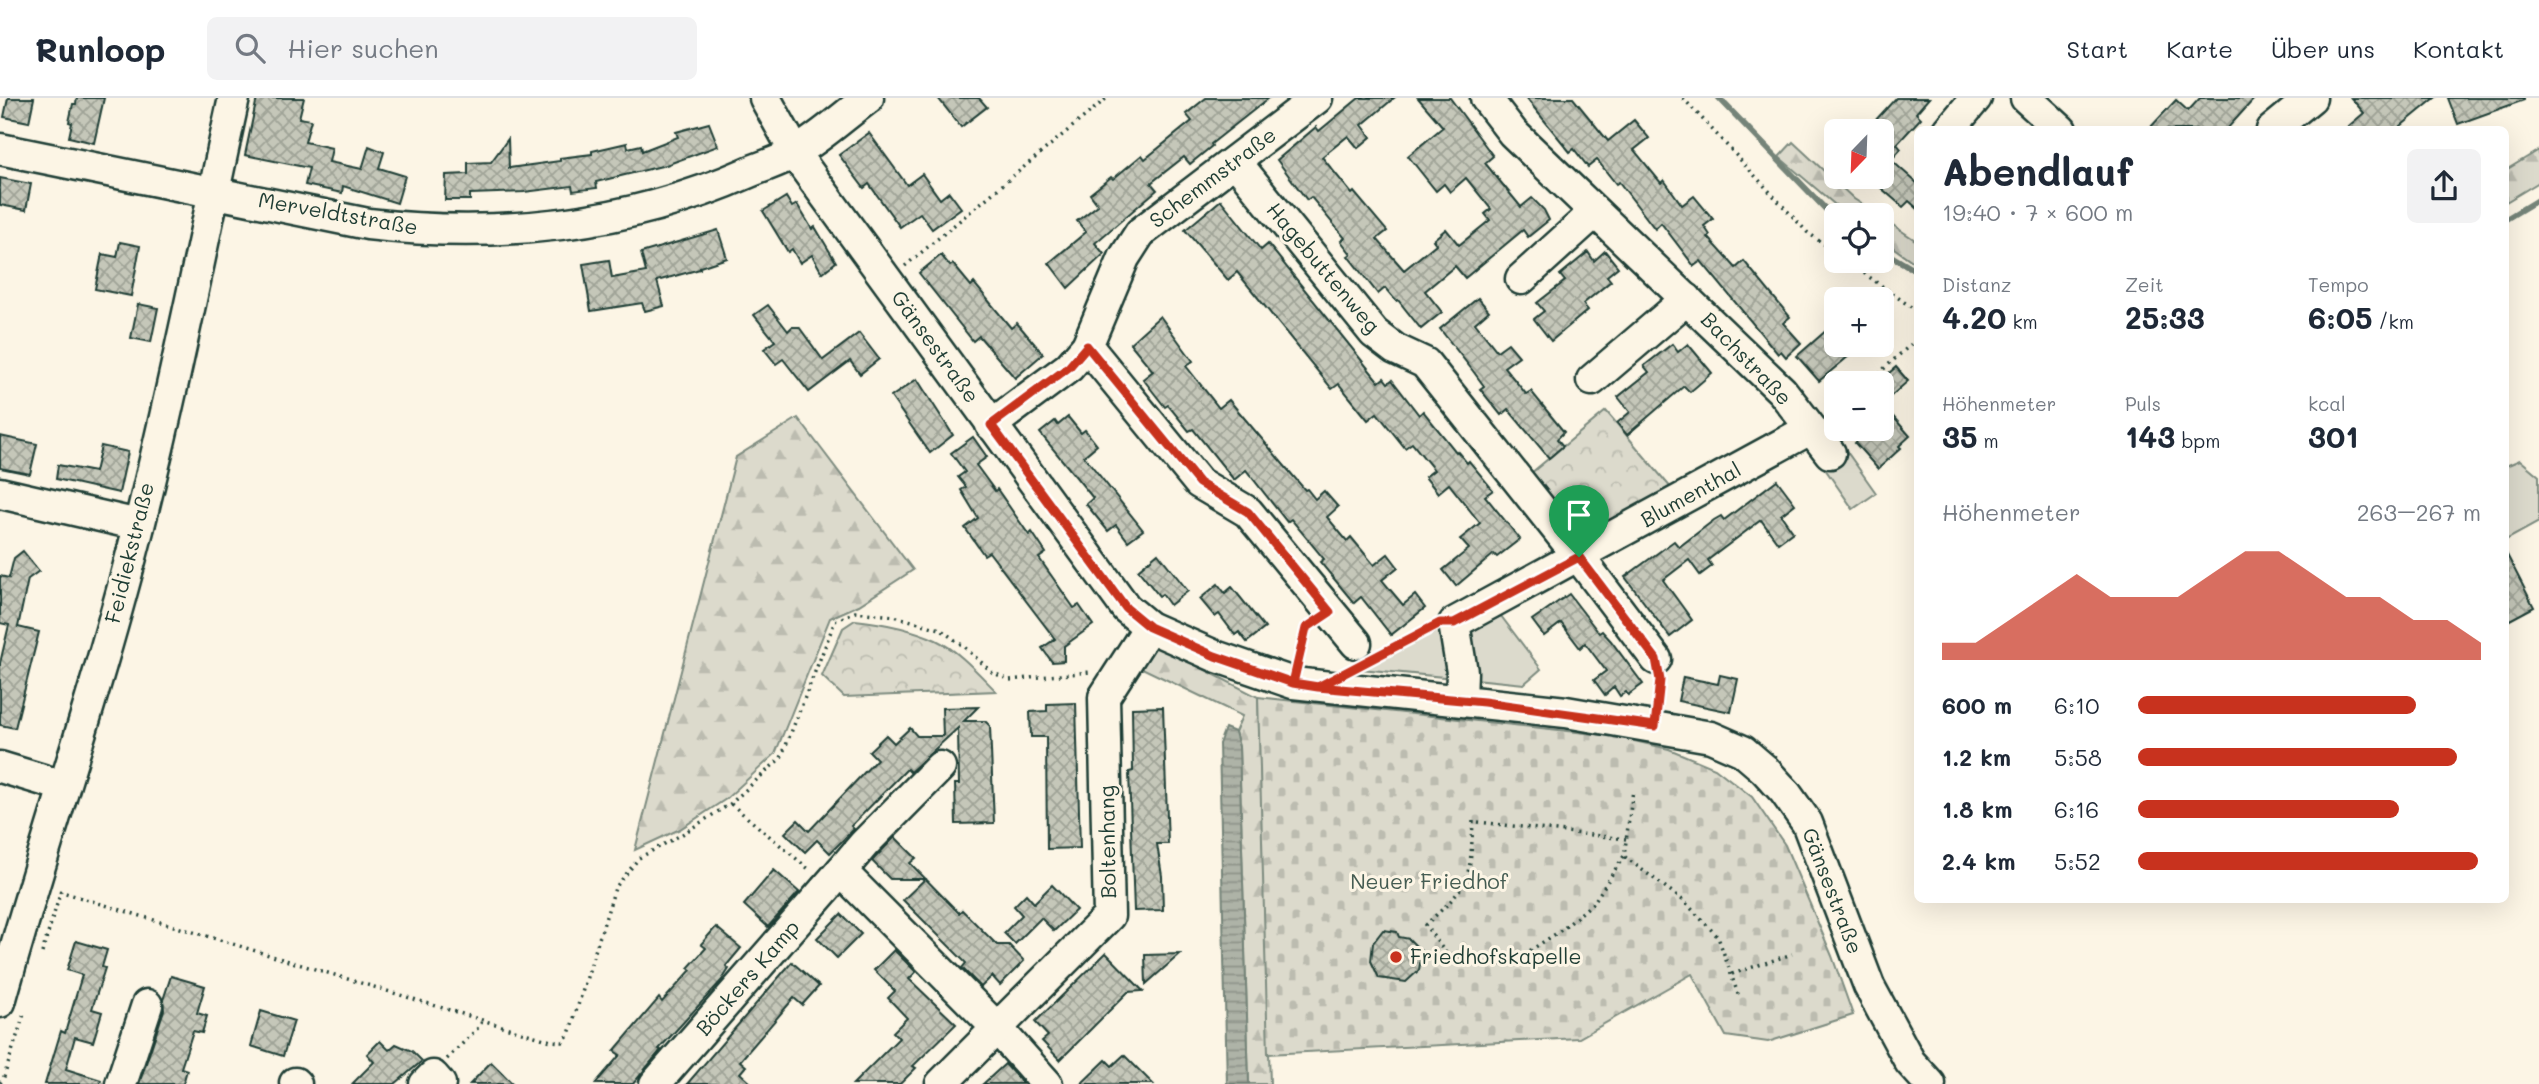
<!DOCTYPE html>
<html lang="de">
<head>
<meta charset="utf-8">
<style>
  :root { --surface:#fff; --page:#f2f2f3; --text:#1f2937; --muted:#747a83; --line:#e0e1e3; --accent:#c8321e }
  body { margin:0; font-family:Mali,sans-serif; background:var(--page); color:var(--text); height:100vh; display:flex; flex-direction:column; font-size:26px; white-space:nowrap }
  * { box-sizing:border-box; margin:0 }
  p { font-size:23px; color:var(--muted) }
  .icon { flex:none; width:38px; height:38px; fill:none; stroke:currentColor; stroke-width:2; stroke-linecap:round; stroke-linejoin:round }
  .map { position:relative; flex:1; overflow:hidden }
  .side { position:absolute; left:1914px; top:28px; width:595px; height:777px; display:flex; flex-direction:column; background:var(--surface); border-radius:10px; box-shadow:0 7px 28px #0002 }
  .side>* { flex:none }
  .needle { width:46px; rotate:203deg }
  .controls { position:absolute; left:1824px; top:21px; display:grid; gap:14px }
  .controls a { display:grid; place-items:center; width:70px; height:70px; border-radius:10px; background:var(--surface); box-shadow:0 7px 28px #0002; font-size:35px }
  .pin { position:absolute; display:grid; place-items:center; width:60px; height:60px; color:#fff; margin:-72px -30px; border-radius:50% 50% 50% 0; rotate:-45deg; box-shadow:0 0 7px #0007 }
  .pin .icon { rotate:45deg }
  .round { display:grid; place-items:center; flex:none; width:74px; height:74px; border-radius:10px; background:var(--page) }
  .head { display:flex; align-items:center; justify-content:space-between; height:119px; padding:0 28px }
  h1 { font-size:38px; font-weight:700; line-height:52px }
  .figures { display:grid; grid-template-columns:repeat(3,1fr); gap:10px; height:119px; padding:7px 28px }
  .figures div { display:grid; align-content:center }
  .figures b { font-size:30px; font-weight:700 }
  .figures small { font-size:19px; font-weight:400 }
  .figures p { font-size:19px }
  .chart { height:196px; padding:14px 28px }
  .chart p { display:flex; justify-content:space-between }
  .chart svg { width:100%; height:126px; margin-top:7px; fill:var(--accent); opacity:.7 }
  ul { padding:0 28px; list-style:none; font-size:23px }
  li { display:grid; grid-template-columns:112px 84px 1fr; align-items:center; height:52px }
  li i { height:18px; border-radius:9px; background:var(--accent) }
  header { display:flex; align-items:center; gap:42px; box-sizing:border-box; height:98px; padding:0 35px; background:var(--surface); border-bottom:2px solid var(--line) }
  header strong { font-size:33px }
  nav { display:flex; gap:38px; margin-inline-start:auto; font-size:24px }
  .search { width:490px; height:63px; background:var(--page); display:flex; align-items:center; gap:18px; box-sizing:border-box; padding:0 24px; border-radius:10px; color:var(--muted); font-size:26px }
  .map>svg:first-child { display:block }
</style>
</head>
<body>
<header>
<strong>Runloop</strong>
<div class="search"><svg class="icon" aria-label="search" viewBox="0 0 24 24"><circle cx="10" cy="10" r="6"/><path d="M15 15l6 6"/></svg>Hier suchen</div>
<nav><a>Start</a><a>Karte</a><a>Über uns</a><a>Kontakt</a></nav>
</header>
<div class="map">
<svg width="2539" height="986" viewBox="0 0 2539 986">
  <defs>
    <pattern id="forest-firs" width="22" height="20" patternUnits="userSpaceOnUse" patternTransform="scale(1.75)"><rect width="22" height="20" fill="#dcdacc"/><path d="M5 1l3.5 6h-7zM16 11l3.5 6h-7z" fill="#bcbcb0"/></pattern>
    <pattern id="cemetery-stones" width="16" height="16" patternUnits="userSpaceOnUse" patternTransform="scale(1.75)"><rect width="16" height="16" fill="#dcdacc"/><path d="M2 7V4a2 2 0 0 1 4 0v3zM10 15v-3a2 2 0 0 1 4 0v3z" fill="#bcbcb0"/></pattern>
    <pattern id="park-crowns" width="20" height="18" patternUnits="userSpaceOnUse" patternTransform="scale(1.75)"><rect width="20" height="18" fill="#dcdacc"/><path d="M2 6a3 3 0 1 1 6 0M12 15a3 3 0 1 1 6 0" fill="none" stroke="#bcbcb0"/></pattern>
    <pattern id="water-rules" width="6" height="5" patternUnits="userSpaceOnUse" patternTransform="scale(1.75)"><rect width="6" height="5" fill="#aeb3a7"/><path d="M0 2.5h6" fill="none" stroke="#8d9389"/></pattern>
    <pattern id="building-cross-hatch" width="8" height="8" patternUnits="userSpaceOnUse" patternTransform="scale(1.75)"><rect width="8" height="8" fill="#c5c7b9"/><path d="M0 0l8 8M0 8l8-8" fill="none" stroke="#9fa397"/></pattern>
  </defs>
  <rect width="100%" height="100%" fill="#fcf5e5"/>
  <filter id="ink" filterUnits="userSpaceOnUse"><feTurbulence type="fractalNoise" baseFrequency=".0143" numOctaves="2"/><feDisplacementMap in="SourceGraphic" scale="14" xChannelSelector="R" yChannelSelector="G"/><feConvolveMatrix kernelMatrix="1 2 1 2 8 2 1 2 1" color-interpolation-filters="sRGB"/></filter>
  <g filter="url(#ink)">
    <g fill="#dcdacc" stroke="#7e8c80" stroke-width="2">
      <path d="M1845,351l31,44 -23,16 -30,-43z"/>
      <path d="M2520,362l19,16v46l-33,18v-74z"/>
      <path d="M1501,518l40,53 -17,15 -49,-5 -5,-48z"/>
      <path d="M1444,528l11,52 -94,-9z"/>
    </g>
    <g fill="url(#forest-firs)" stroke="#7e8c80" stroke-width="2">
      <path d="M1793,44l61,57 25,16h-32l-68,-58z"/>
      <path d="M2539,52v32l-33,20v-32z"/>
      <path d="M1881,119l37,25v23l-37,-26z"/>
      <path d="M798,320l115,152 -54,35 -29,13 -55,136 -49,45 -46,30 -45,21 101,-393z"/>
      <path d="M1153,545l105,54 12,387h-21l-10,-337 -4,-15 7,-16 -100,-48z"/>
    </g>
    <path fill="url(#cemetery-stones)" stroke="#7e8c80" stroke-width="2" d="M1258,599l355,39 56,13 46,19 37,29 33,48 47,111 21,59 -85,27 -42,-6 -34,-62 -113,64 -311,16z"/>
    <g fill="url(#park-crowns)" stroke="#7e8c80" stroke-width="2">
      <path d="M1606,313l66,78 -82,44 -10,-1 -8,-5 -42,-53z"/>
      <path d="M855,522c28,3 55,8 81,20 23,11 42,33 60,51l-152,6 -22,-21 21,-48z"/>
    </g>
    <path fill="url(#water-rules)" stroke="#758479" stroke-width="2" d="M1225,630l10,4 4,15 10,337h-22l-8,-340z"/>
    <g fill="none" stroke-linecap="round" stroke-linejoin="round">
      <g stroke="#758479" stroke-width="6">
        <path d="M1719,0l117,122"/>
        <path d="M2506,121l33,-20"/>
        <path d="M1881,152l37,22"/>
      </g>
    </g>
    <g fill="url(#building-cross-hatch)" stroke="#1f3d34" stroke-width="2">
      <path d="M8,0h26l-5,24 -25,-5z"/>
      <path d="M77,0h27l-10,45 -25,-6 3,-14 -3,-1 4,-18h3z"/>
      <path d="M257,0h47l-5,20 12,2 -6,22 27,6 -3,14 33,7 7,-23 15,6 -5,16 26,8 -8,27 -54,-17 -1,7 -37,-8 4,-17 -64,-13z"/>
      <path d="M938,0h41l8,9 -26,20z"/>
      <path d="M1206,0h63l-58,46 1,2 -22,18 -6,-7 -33,26 6,7 -62,53 9,11 -36,34 -19,-25 37,-31 -9,-11 21,-16 -8,-11 21,-17 2,2 29,-24 3,4 47,-38 -6,-7z"/>
      <path d="M1359,0h35l-32,27 9,12 -13,11 -10,-12 -26,21 30,37 2,-2 33,39 -10,8 27,31 32,-26 -3,-4 13,-11 13,16 31,-25 -5,-6 6,-5 -25,-31 -16,14 -6,-8 -8,7 -28,-35 35,-29 -25,-29h32l43,58 -8,7 36,44 11,-9 12,12 5,10 -21,17 -5,-7 -58,48 -10,-12 -30,25 17,21 -21,17 -23,-29 -2,1 -11,-13 -7,6 -30,-38 3,-2 -10,-13 4,-3 -34,-41 -4,3 -30,-40 39,-33 3,4z"/>
      <path d="M1526,0h47l35,43 26,-21 15,18 -15,12 27,33 3,-3 18,25 12,-9 19,23 -9,7 6,9 -2,2 28,31 8,-7 46,56 -7,6 18,20 -15,14 -5,-6 -3,3 -77,-93 -7,5 -33,-43 -6,6 -36,-47 -3,2 -19,-24 -9,7 -14,-18 -4,3z"/>
      <path d="M1896,0h33l-13,15 5,5 -24,26 4,5 -10,11 27,24v25l-9,-8 -6,6 -22,-19v-58l-8,-7z"/>
      <path d="M2200,0h55l-29,32h-78l28,-30 12,11z"/>
      <path d="M2351,0h84l-39,32h-52l20,-17z"/>
      <path d="M2448,0h76v2l-66,24z"/>
      <path d="M709,25l9,23 -52,19 -70,17 1,6 -24,3 -1,-5 -48,6 -54,2v6h-25l1,-25 22,-1v-11l23,-1 17,-23 1,29 51,-7v-3l32,-4v-3l35,-8 1,5 13,-3 1,6 36,-14 -2,-5z"/>
      <path d="M869,35l38,52 15,-11 18,25 9,-7 12,16 -29,21 -12,-16 -20,14 -31,-43 -5,4 -25,-33z"/>
      <path d="M0,80l31,6 -5,26 -26,-5z"/>
      <path d="M786,99l6,10 5,-3 15,25 3,-2 21,35 -14,11 -10,-18 -12,8 -8,-14 -4,3 -25,-41z"/>
      <path d="M1221,102l40,50 7,-6 111,138 5,-4 4,5 4,-3 27,35 4,-4 33,41 1,-1 10,12 2,-2 24,29 -8,6 35,43 -23,18 -3,-3 -38,32 -13,-16 26,-21 -9,-10 20,-16 -31,-39 -11,9 -13,-16 9,-7 -22,-27 -7,5 -28,-35 -9,7 -29,-36 -7,5 -95,-117 -9,8 -43,-50z"/>
      <path d="M718,132l9,28 -27,9v2l-43,12 7,25 -19,5 -3,-8 -51,8 -8,-47 26,-4 3,18 34,-6 -5,-19z"/>
      <path d="M120,144l20,4 -9,50 -36,-7 7,-35 15,3z"/>
      <path d="M1605,153l13,16 -11,9 4,5 -28,23 5,6 -37,31 -17,-22 10,-8 -7,-8 28,-22 -5,-6 28,-23 6,9z"/>
      <path d="M941,157l9,11 3,-2 18,22 3,-3 37,45 6,-5 26,31 -28,24 -36,-42 -6,5 -54,-68z"/>
      <path d="M1478,200l11,13 -14,12 22,28 11,-8 11,13 -15,11 22,27 5,-3 33,41 -7,7 6,7 -14,12 -41,-49 -7,6 -21,-26 4,-3 -11,-15 -33,-42z"/>
      <path d="M138,206l20,4 -7,34 -20,-4z"/>
      <path d="M768,207l20,26 4,-4h7l24,33 36,-27 20,26 -19,15 -10,-13 -41,31 -26,-33 -7,5 -12,-15 11,-8 -21,-26z"/>
      <path d="M1160,218l33,45 -7,5 33,42 10,-8 76,90 2,-1 8,10 9,-8 14,16 -11,10 20,24 4,-4 23,28 14,-11 10,13 -16,13 21,25 12,-10 10,13 -34,27 -30,-38 -7,6 -34,-41 4,-3 -33,-40 -4,3 -41,-52 -12,10 -41,-51 -4,2 -21,-26 -3,2 -22,-28 10,-8 -23,-28z"/>
      <path d="M1836,224v23h26l-43,36 -22,-25z"/>
      <path d="M1672,246l6,8 10,-8 24,29 -22,19 -6,-6 -57,49 -10,-12 13,-11 -12,-15 31,-25 -5,-6z"/>
      <path d="M1896,269l12,14 -26,23 28,32 -11,10 2,2 -23,21 -23,-26 5,-5 -8,-9h29v-49z"/>
      <path d="M917,281l36,56 -23,18 -39,-56z"/>
      <path d="M1068,319l13,16 4,-3 12,15 -13,11 59,74 -15,11 -12,-16 -8,6 -22,-27 7,-6 -53,-65 15,-12 3,4z"/>
      <path d="M0,338l37,8 -7,30 -30,-6z"/>
      <path d="M973,339l14,20 -11,8 19,26 2,-2 32,46 3,-3 14,21 -7,5 35,50 5,-3 14,20 -29,21v15l-12,1 -10,-14 13,-9 -66,-87 -5,3 -19,-27 13,-10 -17,-28 5,-3 -8,-10 7,-5 -14,-19z"/>
      <path d="M101,348l27,6 -9,41 -63,-14 2,-14 37,7z"/>
      <path d="M1777,382l18,24 -14,11 12,17 -15,11 -17,-23 -53,40 4,6 -12,9 -11,-15 -26,20 29,40 -22,17 -45,-60 49,-36 5,6 35,-27 7,-4 3,4z"/>
      <path d="M23,453l16,20 -11,8 -10,48 21,5 -24,96 -15,-3v-62l9,-38 -9,-2v-47l9,2 5,-20z"/>
      <path d="M1158,455l30,38 -18,14 -8,-11 -3,2 -21,-26z"/>
      <path d="M2506,455l28,54 -28,15z"/>
      <path d="M1218,486l7,9 7,-6 33,41 -18,14 -8,-10 -4,3 -16,-21 -4,3 -15,-18z"/>
      <path d="M1569,496l30,39 3,-2 9,10 32,43 -15,11 -2,-3 -6,4 -6,-9 -9,8 -11,-15 12,-9 -21,-28 -5,5 -19,-25 -17,13 -12,-16z"/>
      <path d="M1720,577l18,4 -7,33 -53,-11 5,-24 35,7z"/>
      <path d="M1076,605l4,145 -33,1 -1,-112h-15l-1,-25 17,-1v-7z"/>
      <path d="M978,609l-14,14h21l5,5 4,97 -38,1 -1,-40h4l-1,-56 -48,44 -3,-3 -56,57 3,3 -24,24 -13,-13 -12,12 -20,-19 13,-13 11,11 68,-72 -8,-8 17,-16 8,8 16,-15 7,8h26l-1,-28z"/>
      <path d="M1163,609l5,137h-11l5,32 1,34 -29,1 -5,-139 4,-1 -1,-63z"/>
      <path d="M895,739l21,21 -6,5 49,50 3,-3 35,35h12l15,16 -24,24 -8,-9 -11,11 -19,-19 4,-5 -63,-63 22,-21h-35l-18,-18z"/>
      <path d="M774,772l25,22 -31,35 -24,-22z"/>
      <path d="M1052,787l24,25 -22,21 -13,-13 -26,26 -11,-11 18,-18 -8,-9 12,-12 8,9z"/>
      <path d="M841,816l20,20 -24,24 -20,-20z"/>
      <path d="M716,829l25,21 -15,18 3,3 -7,11 -63,69 2,1 -28,34h-38l25,-29 -6,-4 45,-53 3,4 29,-32 -3,-2 18,-20 -5,-4z"/>
      <path d="M1383,832l14,2 2,5 10,2 13,13 -3,18 -13,12 -27,-4 -8,-17 2,-18z"/>
      <path d="M76,843l31,9 -5,17 3,1 -13,41 10,3 -9,30 -18,-5 -9,32 35,11 -1,4h-55l16,-53 4,2 17,-58 -15,-5z"/>
      <path d="M894,852l22,22 -7,7 47,45 -43,42 3,2 -16,16h-47l46,-46 -6,-6 14,-14 -19,-20 7,-7 -21,-21z"/>
      <path d="M1106,855l37,38 -15,1 -68,68 -18,-19 6,-5 -13,-14z"/>
      <path d="M1180,856l-34,30 -1,-29z"/>
      <path d="M792,864l27,24 -17,19 -8,-7 -54,63 6,5 -6,7 12,11h-65z"/>
      <path d="M171,878l34,10 -8,27 10,3 -5,17 -9,-2 -12,37 6,2 -4,14h-44l25,-74 -1,-10z"/>
      <path d="M261,913l33,10 -11,35 -32,-10z"/>
      <path d="M380,943l9,9 7,-6 16,7 10,10 -27,23h-43l22,-22 -7,-8z"/>
      <path d="M1124,957l29,29h-72l25,-24 6,6z"/>
      <path d="M491,964l22,22h-43z"/>
      <path d="M1005,966l18,20h-40z"/>
    </g>
    <g fill="none" stroke-linecap="round" stroke-linejoin="round">
      <defs>
        <g id="minor">
          <path d="M765,0l35,63 326,447 23,19 66,29 78,27 273,29 145,25 32,14 21,18 21,23 22,31 62,163 41,76 20,22"/>
          <path d="M1486,0l27,35 269,258 48,62"/>
          <path d="M2026,0l35,32"/>
          <path d="M1949,32l27,-32"/>
          <path d="M2272,32l39,-32"/>
          <path d="M0,51l368,75c128,15 260,2 379,-51 16,-7 34,-12 49,-21 25,-15 48,-36 72,-54"/>
          <path d="M1235,63l139,172 21,16 30,14 154,194 77,102"/>
          <path d="M1521,181l73,-66"/>
          <path d="M1087,248l112,137 49,29 108,131"/>
          <path d="M1592,282l95,-81"/>
          <path d="M991,327l78,-58 18,-21 37,-88 16,-25 177,-135"/>
          <path d="M0,395l139,32"/>
          <path d="M1461,602l1,-28 -8,-49 356,-194"/>
          <path d="M0,669l63,19"/>
          <path d="M841,773l23,-27 76,-77"/>
          <path d="M0,904c44,-159 99,-316 139,-476 36,-142 64,-286 95,-428"/>
          <path d="M295,985l1,1"/>
          <path d="M121,986l26,-79"/>
          <path d="M425,986l8,-8 7,8"/>
          <path d="M655,986l186,-213 156,157 50,56"/>
          <path d="M941,986l168,-168 -5,-219 45,-70"/>
        </g>
      </defs>
      <use href="#minor" stroke="#1f3d34" stroke-width="35"/>
      <g stroke="#1f3d34" stroke-width="3.5" stroke-dasharray="2 5" stroke-linecap="butt">
        <path d="M1683,0l124,134 29,21"/>
        <path d="M1847,163l71,51"/>
        <path d="M905,168l202,-168"/>
        <path d="M1868,285l50,-45"/>
        <path d="M1378,556l53,-27"/>
        <path d="M1299,561l7,-31 5,-3"/>
        <path d="M1657,604l2,-21"/>
        <path d="M731,706l80,67"/>
        <path d="M1473,723c-3,60 -2,63 -48,104l20,27 42,13 24,-2 52,-34 31,-27 30,-46 9,-66"/>
        <path d="M1478,724l148,17"/>
        <path d="M1625,759l59,44 34,36 21,60"/>
        <path d="M59,793l492,150 12,1 6,-8 46,-146 24,-30 42,-23 49,-31 51,-46 54,-137 20,-9 39,4 46,13 22,16 30,27 17,8 81,-8"/>
        <path d="M42,855l19,-62"/>
        <path d="M1732,876l60,-20"/>
        <path d="M447,961l33,-33 2,-5"/>
        <path d="M0,985l3,-3 21,-66"/>
      </g>
      <use href="#minor" stroke="#fcf5e5" stroke-width="30"/>
    </g>
  </g>
  <g fill="none" stroke-linecap="round" stroke-linejoin="round" filter="url(#ink)">
    <defs>
      <path id="route" d="M1579,459l-125,66h-14l-122,64 -25,-4 -78,-27 -66,-29 -23,-19 -135,-183 78,-58 18,-21 112,137 49,29 82,100 -24,16 -13,55 25,4 166,15 171,24 5,-46 -4,-21 -77,-102"/>
    </defs>
    <use href="#route" stroke="#fff" stroke-width="14"/>
    <use href="#route" stroke="#c8321e" stroke-width="9"/>
  </g>
  <circle fill="#c8321e" stroke="#fcf5e5" stroke-width="2.5" cx="1396" cy="859" r="7"/>
  <g text-anchor="middle" stroke-width="6" stroke-linejoin="round" paint-order="stroke">
    <g font-size="21" fill="#1f3d34" stroke="#fcf5e5">
      <text transform="translate(1213 80) rotate(-37)" y="7">Schemmstraße</text>
      <text transform="translate(338 116) rotate(10)" y="7">Merveldtstraße</text>
      <text transform="translate(1323 170) rotate(50)" y="7">Hagebuttenweg</text>
      <text transform="translate(935 249) rotate(54)" y="7">Gänsestraße</text>
      <text transform="translate(1746 261) rotate(46)" y="7">Bachstraße</text>
      <text transform="translate(1691 397) rotate(-29)" y="7">Blumenthal</text>
      <text transform="translate(130 455) rotate(-76)" y="7">Feidiekstraße</text>
      <text transform="translate(1108 744) rotate(-91)" y="7">Boltenhang</text>
      <text transform="translate(1832 793) rotate(69)" y="7">Gänsestraße</text>
      <text transform="translate(748 880) rotate(-49)" y="7">Böckers Kamp</text>
    </g>
    <g font-size="21" fill="#455c52" stroke="#fcf5e5">
      <text x="1429" y="791">Neuer Friedhof</text>
    </g>
    <g font-size="21" fill="#1f3d34" stroke="#fcf5e5" text-anchor="start">
      <text x="1410" y="866">Friedhofskapelle</text>
    </g>
  </g>
</svg>
<div class="controls">
<a><svg class="needle" viewBox="-14 -14 28 28"><path d="M0-13l5 13h-10z" fill="#e53935"/><path d="M0 13l5-13h-10z" fill="#747a83"/></svg></a>
<a><svg class="icon" aria-label="locate" viewBox="0 0 24 24"><circle cx="12" cy="12" r="6"/><path d="M12 2v4M12 18v4M2 12h4M18 12h4"/></svg></a>
<a>+</a>
<a>−</a>
</div>
<div class="pin" style="left:1579px;top:459px;background:#1e9e55"><svg class="icon" aria-label="arrive" viewBox="0 0 24 24"><path d="M6 21V4h12l-3 4 3 4H6"/></svg></div>
<section class="side">
<div class="head"><div><h1>Abendlauf</h1><p>19:40 · 7 × 600 m</p></div><a class="round"><svg class="icon" aria-label="share" viewBox="0 0 24 24"><path d="M12 15V3M7 8l5-5 5 5M5 13v7h14v-7"/></svg></a></div>
<div class="figures">
<div><p>Distanz</p><b>4.20<small> km</small></b></div>
<div><p>Zeit</p><b>25:33</b></div>
<div><p>Tempo</p><b>6:05<small> /km</small></b></div>
</div>
<div class="figures">
<div><p>Höhenmeter</p><b>35<small> m</small></b></div>
<div><p>Puls</p><b>143<small> bpm</small></b></div>
<div><p>kcal</p><b>301</b></div>
</div>
<div class="chart"><p><span>Höhenmeter</span>263–267 m</p>
<svg viewBox="0 0 160 44" preserveAspectRatio="none"><path d="M0 44V38L10 38L20 30L30 22L40 14L50 22L60 22L70 22L80 14L90 6L100 6L110 14L120 22L130 22L140 30L150 30L160 38V44z"/></svg>
</div>
<ul>
<li><b>600 m</b>6:10<i style="width:81%"></i></li>
<li><b>1.2 km</b>5:58<i style="width:93%"></i></li>
<li><b>1.8 km</b>6:16<i style="width:76%"></i></li>
<li><b>2.4 km</b>5:52<i style="width:99%"></i></li>
</ul>
</section>
</div>
</body>
</html>
